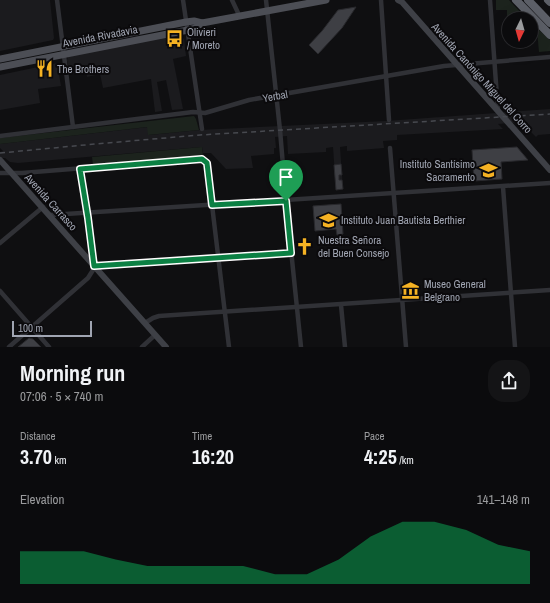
<!DOCTYPE html>
<html lang="en">
<head>
<meta charset="utf-8">
<style>
  :root { --surface:#0b0b0d; --page:#141416; --text:#f1f3f6; --muted:#9a9b9d; --line:#2b2b2e; --accent:#0b8043 }
  body { margin:0; font-family:"Archivo Narrow",sans-serif; background:var(--page); color:var(--text); height:100vh; display:flex; flex-direction:column; font-size:15px; white-space:nowrap }
  * { box-sizing:border-box; margin:0 }
  p { font-size:13px; color:var(--muted) }
  .icon { flex:none; width:22px; height:22px; fill:none; stroke:currentColor; stroke-width:2; stroke-linecap:round; stroke-linejoin:round }
  .map { position:relative; height:347px; overflow:hidden }
  .drawer { display:flex; flex-direction:column; background:var(--surface); flex:1 }
  .drawer>* { flex:none }
  .needle { width:26px; rotate:185deg }
  .fabs { position:absolute; left:502px; top:12px; display:grid; gap:8px }
  .fabs a { display:grid; place-items:center; width:36px; height:36px; border-radius:50%; background:var(--surface); box-shadow:0 4px 16px #0002,0 0 0 1px var(--line); font-size:20px }
  .scale { position:absolute; left:12px; bottom:10px; width:80px; box-sizing:border-box; padding-left:4px; border:2px solid #a0a5b2; border-top:0; font-size:11px; line-height:14px; white-space:nowrap; color:#a0a5b2; -webkit-text-stroke:3px #0b0a0c; paint-order:stroke }
  .pin { position:absolute; display:grid; place-items:center; width:34px; height:34px; color:#fff; margin:-41px -17px; border-radius:50% 50% 50% 0; rotate:-45deg; box-shadow:0 0 4px #0007 }
  .pin .icon { rotate:45deg }
  .round { display:grid; place-items:center; flex:none; width:42px; height:42px; border-radius:16px; background:var(--page) }
  .summary { display:flex; align-items:center; justify-content:space-between; height:68px; padding:0 20px }
  h1 { font-size:22px; font-weight:700; line-height:30px }
  .metrics { display:grid; grid-template-columns:repeat(3,1fr); gap:6px; height:68px; padding:4px 20px }
  .metrics div { display:grid; align-content:center }
  .metrics b { font-size:20px; font-weight:700 }
  .metrics small { font-size:11px; font-weight:400 }
  .metrics p { font-size:11px }
  .chart { height:112px; padding:8px 20px }
  .chart p { display:flex; justify-content:space-between }
  .chart svg { width:100%; height:72px; margin-top:4px; fill:var(--accent); opacity:.7 }
  .map>svg:first-child { display:block }
</style>
</head>
<body>
<div class="map">
<svg width="550" height="347" viewBox="0 0 550 347">
  <rect width="100%" height="100%" fill="#0f0f11"/>
  <g fill="#1b1b1e">
    <path d="M0,0h50l4,38 -1,2 -53,11z"/>
    <path d="M179,34l5,5 2,17 -13,3 10,50 -11,1 -6,-30 -9,2 5,29 -7,1 -4,-33 -48,9 -3,-14 -13,3 -1,-6 -16,3 -3,-14 1,-4z"/>
    <path d="M57,63l4,23 -23,3 2,14 -40,7v-35z"/>
    <path d="M550,109v25l-12,1 -2,2 -15,-15 -23,2 5,5 -106,6v5l-14,1 1,7 -37,3v-5l-7,1 3,42 -7,1 -3,-43 -7,1v4l-38,2 -1,-18 -12,1 1,11h-2v6l-23,2 2,12 -27,1 -15,-16h-8l-1,-6 -184,16 -8,-1 -5,-4h-5v-6l3,-1 -3,-3v-4l148,-17 1,8 50,-5 187,-9z"/>
  </g>
  <g fill="#1c231d">
    <path d="M496,0h13l18,19h-14l-1,-2h-5v-7h-11z"/>
    <path d="M539,30l11,10v11l-11,1 -2,-21z"/>
    <path d="M194,116l2,3 3,11 -51,5 -1,-8 -147,17v-6z"/>
    <path d="M202,147l1,9 -110,9 -1,-8z"/>
  </g>
  <g fill="#3e3f44" stroke="#29292d">
    <path d="M356,7l-14,21 -24,26 -9,-9 13,-14 16,-21z"/>
    <path d="M517,147l11,13 -27,2 1,17 -28,2 -2,-31z"/>
    <path d="M341,164l1,11h-3v5h3l1,9 -7,1 -2,-25z"/>
    <path d="M341,204l2,30 -6,1 -1,-6 -21,2 -2,-25z"/>
    <path d="M29,338l4,1 8,8h-23z"/>
  </g>
  <g fill="none" stroke-linecap="round" stroke-linejoin="round">
    <g stroke="#303136" stroke-width="4.5">
      <path d="M57,0l16,127"/>
      <path d="M183,0l19,129"/>
      <path d="M232,0l7,15"/>
      <path d="M266,0l14,130 6,71 15,146"/>
      <path d="M381,0l8,120"/>
      <path d="M490,0l8,111"/>
      <path d="M0,136l193,-24 12,1 44,-13 195,-34 106,-9"/>
      <path d="M390,148l16,199"/>
      <path d="M0,173h22l174,-14 8,1 3,3 22,184"/>
      <path d="M503,187l12,160"/>
      <path d="M50,215l500,-32"/>
      <path d="M0,243l43,-36"/>
      <path d="M94,266l197,-13"/>
      <path d="M0,291l49,56"/>
      <path d="M341,305l4,42"/>
      <path d="M145,323l8,-5 6,-2 391,-26"/>
      <path d="M9,347l79,-69 5,-8 1,-8 -6,-44 -8,-49"/>
      <path d="M142,347l13,-12"/>
    </g>
    <g stroke="#3e4046" stroke-width="6">
      <path d="M398,0l4,2 148,168"/>
      <path d="M0,160l166,187"/>
    </g>
    <g stroke="#4c4e55" stroke-width="7">
      <path d="M0,59l186,-37 8,-1 8,2"/>
      <path d="M0,67l188,-37 7,-2 7,-5 124,-23"/>
    </g>
    <g stroke="#5c5f67" stroke-width="8">
      <path d="M516,0l34,35"/>
      <path d="M528,0l22,23"/>
      <path d="M548,0l2,2"/>
    </g>
    <path stroke="#47494f" stroke-width="1.5" stroke-dasharray="5 4" stroke-linecap="butt" d="M0,153l95,-9 105,-9 350,-21"/>
  </g>
  <g fill="none" stroke-linecap="round" stroke-linejoin="round">
    <defs>
      <path id="route" d="M202,159l5,4 5,42 74,-4 5,52 -197,13 -6,-48 -8,-49z"/>
    </defs>
    <use href="#route" stroke="#fff" stroke-width="8"/>
    <use href="#route" stroke="#0b8043" stroke-width="5"/>
  </g>
  <defs>
    <symbol id="bus-bare" viewBox="-9 -9 18 18"><path d="M-5-6H5V4H4V6H2V4H-2V6H-4V4H-5ZM-3.5-4V0h7V-4ZM-3.5 1.2v1.5H-2V1.2ZM2 1.2v1.5H3.5V1.2Z" fill="#f5b223" stroke="#0b0a0c" stroke-width="2.5" paint-order="stroke"/></symbol>
    <symbol id="restaurant-bare" viewBox="-9 -9 18 18"><path d="M-5-6h1v4h1v-4h1v4h1v-4h1v5L-1.5 .5V6h-2V.5L-5-1ZM5-6V6H3V1.5H1.5Q1.5-4 5-6Z" fill="#f5b223" stroke="#0b0a0c" stroke-width="2.5" paint-order="stroke"/></symbol>
    <symbol id="school-bare" viewBox="-9 -9 18 18"><path d="M0-5L7-2L0 1L-7-2ZM-4 1L0 2.5L4 1V4Q0 6-4 4Z" fill="#f5b223" stroke="#0b0a0c" stroke-width="2.5" paint-order="stroke"/></symbol>
    <symbol id="church-bare" viewBox="-9 -9 18 18"><path d="M-1.2-6h2.4v3.5h3.3v2.4h-3.3V6h-2.4V-.1h-3.3v-2.4h3.3Z" fill="#f5b223" stroke="#0b0a0c" stroke-width="2.5" paint-order="stroke"/></symbol>
    <symbol id="museum-bare" viewBox="-9 -9 18 18"><path d="M0-6L6-3V-2H-6V-3ZM-5-1h2V3h-2ZM-1-1h2V3h-2ZM3-1h2V3H3ZM-6 4H6V6H-6Z" fill="#f5b223" stroke="#0b0a0c" stroke-width="2.5" paint-order="stroke"/></symbol>
  </defs>
  <g fill-rule="evenodd">
    <use href="#bus-bare" x="162" y="26" width="25" height="25"/>
    <use href="#restaurant-bare" x="32" y="56" width="25" height="25"/>
    <use href="#school-bare" x="476" y="158" width="25" height="25"/>
    <use href="#school-bare" x="316" y="208" width="25" height="25"/>
    <use href="#church-bare" x="292" y="234" width="25" height="25"/>
    <use href="#museum-bare" x="398" y="278" width="25" height="25"/>
  </g>
  <g text-anchor="middle" stroke-width="4" stroke-linejoin="round" paint-order="stroke">
    <g font-size="11" fill="#a0a5b2" stroke="#0b0a0c" text-anchor="start">
      <text x="187" y="36">Olivieri<tspan x="187" dy="13">/ Moreto</tspan></text>
      <text x="57" y="73">The Brothers</text>
      <text x="475" y="168" text-anchor="end">Instituto Santísimo<tspan x="475" dy="13">Sacramento</tspan></text>
      <text x="341" y="224">Instituto Juan Bautista Berthier</text>
      <text x="318" y="244">Nuestra Señora<tspan x="318" dy="13">del Buen Consejo</tspan></text>
      <text x="424" y="288">Museo General<tspan x="424" dy="13">Belgrano</tspan></text>
    </g>
    <g font-size="11" fill="#a0a5b2" stroke="#0b0a0c">
      <text transform="translate(100 36) rotate(-11)" y="4">Avenida Rivadavia</text>
      <text transform="translate(482 78) rotate(48)" y="4">Avenida Canónigo Miguel del Corro</text>
      <text transform="translate(275 96) rotate(-10)" y="4">Yerbal</text>
      <text transform="translate(51 202) rotate(48)" y="4">Avenida Carrasco</text>
    </g>
  </g>
</svg>
<div class="fabs">
<a><svg class="needle" viewBox="-14 -14 28 28"><path d="M0-13l5 13h-10z" fill="#e53935"/><path d="M0 13l5-13h-10z" fill="#9a9b9d"/></svg></a>
</div>
<div class="scale">100 m</div>
<div class="pin" style="left:286px;top:201px;background:#1e9e55"><svg class="icon" aria-label="arrive" viewBox="0 0 24 24"><path d="M6 21V4h12l-3 4 3 4H6"/></svg></div>
</div>
<section class="drawer">
<div class="summary"><div><h1>Morning run</h1><p>07:06 · 5 × 740 m</p></div><a class="round"><svg class="icon" aria-label="share" viewBox="0 0 24 24"><path d="M12 15V3M7 8l5-5 5 5M5 13v7h14v-7"/></svg></a></div>
<div class="metrics">
<div><p>Distance</p><b>3.70<small> km</small></b></div>
<div><p>Time</p><b>16:20</b></div>
<div><p>Pace</p><b>4:25<small> /km</small></b></div>
</div>
<div class="chart"><p><span>Elevation</span>141–148 m</p>
<svg viewBox="0 0 160 44" preserveAspectRatio="none"><path d="M0 44V24L10 24L20 24L30 29L40 33L50 33L60 33L70 33L80 38L90 38L100 29L110 15L120 6L130 6L140 11L150 20L160 24V44z"/></svg>
</div>
</section>
</body>
</html>
